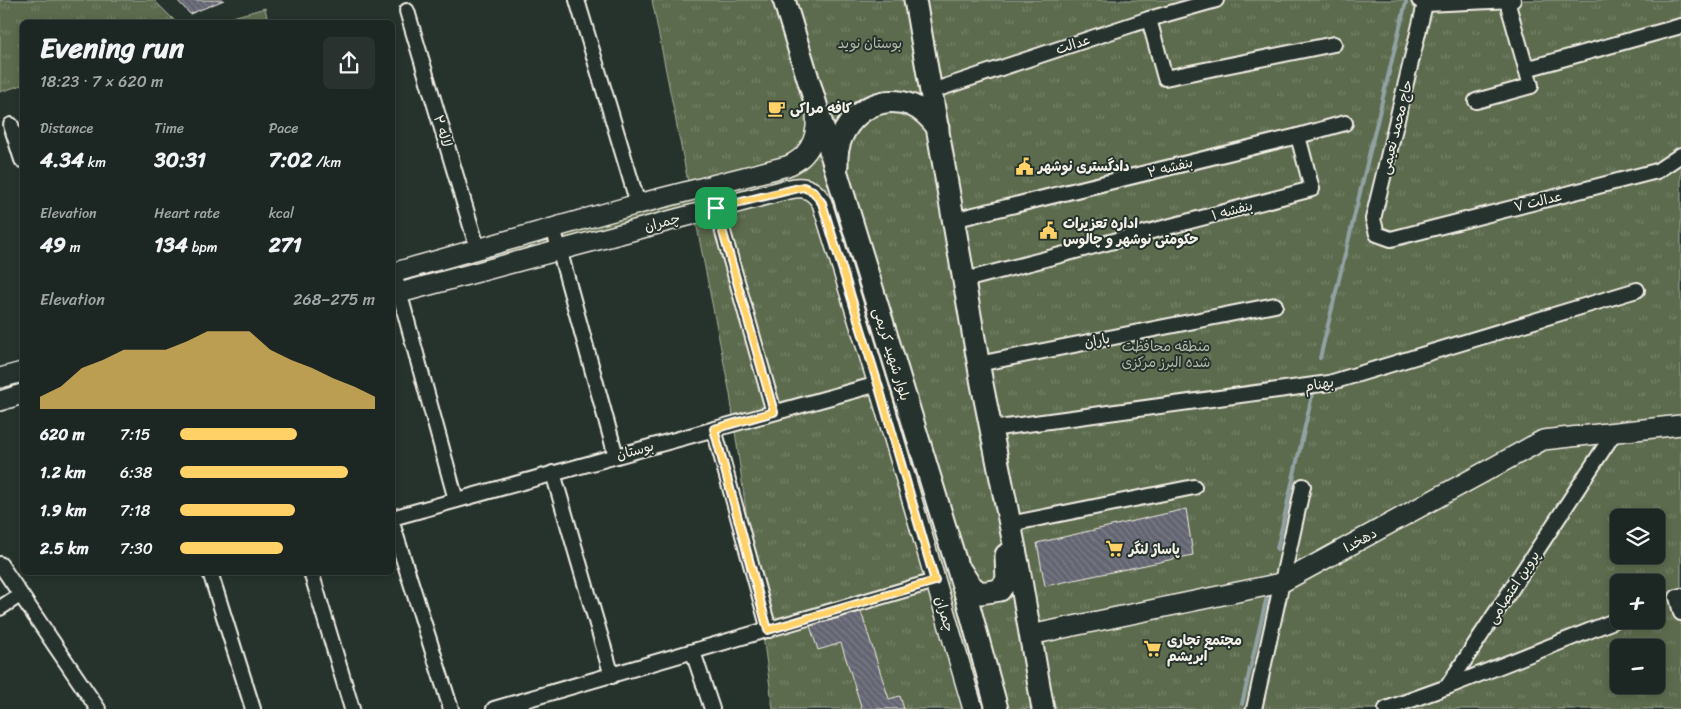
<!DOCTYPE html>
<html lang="en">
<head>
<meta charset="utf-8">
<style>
  :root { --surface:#1c2622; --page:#29322f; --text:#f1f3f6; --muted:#a0a5a5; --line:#3a4340; --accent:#ffd166 }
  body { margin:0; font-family:Sriracha,"Playpen Sans Arabic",sans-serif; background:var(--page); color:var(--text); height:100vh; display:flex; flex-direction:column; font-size:19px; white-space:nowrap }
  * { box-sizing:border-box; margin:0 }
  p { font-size:16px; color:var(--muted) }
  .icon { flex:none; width:28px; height:28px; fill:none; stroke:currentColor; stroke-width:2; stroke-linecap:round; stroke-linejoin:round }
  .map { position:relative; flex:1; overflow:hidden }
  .details { position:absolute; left:20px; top:20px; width:375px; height:555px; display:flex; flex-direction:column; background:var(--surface); border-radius:8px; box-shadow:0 2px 8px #0003,0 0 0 1px var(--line) }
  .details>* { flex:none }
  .buttons { position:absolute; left:1610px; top:509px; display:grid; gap:10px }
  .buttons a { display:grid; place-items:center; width:55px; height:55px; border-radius:8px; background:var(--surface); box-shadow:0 2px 8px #0003,0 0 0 1px var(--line); font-size:25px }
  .pin { position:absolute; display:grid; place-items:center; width:42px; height:42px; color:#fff; margin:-21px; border-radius:10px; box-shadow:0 2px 8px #0006 }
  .round { display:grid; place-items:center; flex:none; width:52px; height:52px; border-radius:8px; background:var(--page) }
  .overview { display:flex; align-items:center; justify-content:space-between; height:85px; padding:0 20px }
  h1 { font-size:28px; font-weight:800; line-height:38px }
  .stats { display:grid; grid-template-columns:repeat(3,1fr); gap:8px; height:85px; padding:5px 20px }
  .stats div { display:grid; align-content:center }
  .stats b { font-size:21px; font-weight:800 }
  .stats small { font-size:14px; font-weight:400 }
  .stats p { font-size:14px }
  .chart { height:140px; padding:10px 20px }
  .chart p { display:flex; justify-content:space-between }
  .chart svg { width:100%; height:90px; margin-top:5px; fill:var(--accent); opacity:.7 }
  ul { padding:0 20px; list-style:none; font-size:16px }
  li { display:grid; grid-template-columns:80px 60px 1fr; align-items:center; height:38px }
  li i { height:12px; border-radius:6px; background:var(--accent) }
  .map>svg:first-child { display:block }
</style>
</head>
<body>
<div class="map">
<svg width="1681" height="709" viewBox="0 0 1681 709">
  <defs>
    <pattern id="grass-tufts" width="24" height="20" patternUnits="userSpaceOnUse" patternTransform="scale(1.25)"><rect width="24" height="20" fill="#5c6b4e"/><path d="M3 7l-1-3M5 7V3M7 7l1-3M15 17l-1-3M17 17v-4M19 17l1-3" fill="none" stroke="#748168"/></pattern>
    <pattern id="building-back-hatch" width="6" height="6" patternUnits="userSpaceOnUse" patternTransform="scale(1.25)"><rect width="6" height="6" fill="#646572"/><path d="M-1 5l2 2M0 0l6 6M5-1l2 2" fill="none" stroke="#7b7c86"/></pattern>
  </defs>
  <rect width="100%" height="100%" fill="#26332d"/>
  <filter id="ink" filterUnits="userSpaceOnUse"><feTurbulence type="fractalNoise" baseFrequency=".02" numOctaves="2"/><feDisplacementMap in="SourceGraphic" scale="10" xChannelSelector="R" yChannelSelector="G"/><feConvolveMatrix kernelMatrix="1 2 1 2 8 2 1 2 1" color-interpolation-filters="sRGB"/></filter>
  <g filter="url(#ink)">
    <g fill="url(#grass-tufts)" stroke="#a8ae9b" fill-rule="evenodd">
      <path d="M0,0h154l22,22h-154v63l-22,7z"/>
      <path d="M652,0h1029v709h-908l-43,-315 -36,-182 -135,36 -5,-20 136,-36zM1619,518h37v37h-37zM1619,582h37v38h-37zM1619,648h37v37h-37z"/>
      <path d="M265,8l2,9 -20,5h-32z"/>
      <path d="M552,229l5,18 -156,45 -5,-18z"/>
    </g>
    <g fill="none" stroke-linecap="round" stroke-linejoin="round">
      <g stroke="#92a2a4" stroke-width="4">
        <path d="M1320,358l86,-356"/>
        <path d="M1277,549l37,-162"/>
        <path d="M1242,704l26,-112"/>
      </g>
    </g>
    <g fill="url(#building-back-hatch)" stroke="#f4f1e8">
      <path d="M177,0h47l-34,14z"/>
      <path d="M1186,509l7,46 -148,31 -8,-43z"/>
      <path d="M861,612l28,87 11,-3 4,13h-42l-21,-66 -23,7 -8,-24z"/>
    </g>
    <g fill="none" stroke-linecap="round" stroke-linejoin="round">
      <defs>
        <g id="street">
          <path d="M577,0l61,204"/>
          <path d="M1419,0l6,4 88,-4"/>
          <path d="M1425,4l-52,215 4,15 14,5 266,-68 24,-16"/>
          <path d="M407,11l71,239"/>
          <path d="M1149,19l16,59 169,-34"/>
          <path d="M1526,69l155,-43"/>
          <path d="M932,91l217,-72 67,-19"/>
          <path d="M1476,101l55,-15 -24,-85"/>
          <path d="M11,125l11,35"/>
          <path d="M710,186l64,226"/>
          <path d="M953,220l345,-84"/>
          <path d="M553,227l63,229"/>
          <path d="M394,273l62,227"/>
          <path d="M965,280l347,-91 -14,-53 47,-13"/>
          <path d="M978,364l297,-59"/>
          <path d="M714,429l55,201"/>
          <path d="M991,429l338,-46 308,-93"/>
          <path d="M553,473l59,203"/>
          <path d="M392,518l486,-134"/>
          <path d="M392,523l59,186"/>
          <path d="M1010,524l184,-37"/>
          <path d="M0,564l98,145"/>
          <path d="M210,572l43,137"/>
          <path d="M311,572l41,137"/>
          <path d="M1681,596l-4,1 4,16"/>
          <path d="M0,608l20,-13"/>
          <path d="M693,652l19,57"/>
          <path d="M1447,687l167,-66"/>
          <path d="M494,709l441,-128"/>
          <path d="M1254,709l49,-223"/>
          <path d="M1386,709l61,-22 167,-254"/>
        </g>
        <g id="secondary">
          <path d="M392,273l246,-69 149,-38c23,-9 31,-30 29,-53"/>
          <path d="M392,295l374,-100c22,-5 42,-17 56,8l56,181 95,325"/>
          <path d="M0,378l22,-6"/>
          <path d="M0,401l22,-7"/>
          <path d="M1030,635l251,-52 262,-143 138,-15"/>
        </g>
        <g id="primary">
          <path d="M784,0l183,599 30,110"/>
          <path d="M915,0l67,384 37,185 24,140"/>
          <path d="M837,165c-3,-40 35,-75 74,-60 12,5 19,13 27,23"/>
          <path d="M961,571l9,14 10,8 20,-3 7,-10 -1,-25"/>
        </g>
      </defs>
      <use href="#street" stroke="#f4f1e8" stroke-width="18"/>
      <use href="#secondary" stroke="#f4f1e8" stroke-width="22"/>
      <use href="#primary" stroke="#f4f1e8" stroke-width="25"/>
      <use href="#street" stroke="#26332d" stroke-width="14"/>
      <use href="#secondary" stroke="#26332d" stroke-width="19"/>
      <use href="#primary" stroke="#26332d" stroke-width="21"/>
    </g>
  </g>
  <g fill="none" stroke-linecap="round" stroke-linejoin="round" filter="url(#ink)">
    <defs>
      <path id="route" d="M803,187l10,4 9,12 56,181 57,197 -167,49 -54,-201 60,-17 -58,-204z"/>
    </defs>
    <use href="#route" stroke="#fff" stroke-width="10"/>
    <use href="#route" stroke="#ffd166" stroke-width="6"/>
  </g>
  <defs>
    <symbol id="cafe-bare" viewBox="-9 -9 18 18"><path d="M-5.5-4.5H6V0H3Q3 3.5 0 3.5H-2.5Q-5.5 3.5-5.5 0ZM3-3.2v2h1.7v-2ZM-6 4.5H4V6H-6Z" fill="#ffd166" stroke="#26332d" stroke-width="2.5" paint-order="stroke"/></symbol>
    <symbol id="civic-bare" viewBox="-9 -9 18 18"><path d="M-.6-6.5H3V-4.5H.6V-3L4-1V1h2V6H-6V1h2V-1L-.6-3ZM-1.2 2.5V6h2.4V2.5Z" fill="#ffd166" stroke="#26332d" stroke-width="2.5" paint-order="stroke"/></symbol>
    <symbol id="supermarket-bare" viewBox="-9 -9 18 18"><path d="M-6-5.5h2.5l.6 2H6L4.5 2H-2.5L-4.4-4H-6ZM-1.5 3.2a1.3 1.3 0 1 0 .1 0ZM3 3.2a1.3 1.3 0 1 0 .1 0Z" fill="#ffd166" stroke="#26332d" stroke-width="2.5" paint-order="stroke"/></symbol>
  </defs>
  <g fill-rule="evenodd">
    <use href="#cafe-bare" x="764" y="96" width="25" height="25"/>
    <use href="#civic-bare" x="1012" y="154" width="25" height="25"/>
    <use href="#civic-bare" x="1036" y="218" width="25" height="25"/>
    <use href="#supermarket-bare" x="1102" y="536" width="25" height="25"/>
    <use href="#supermarket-bare" x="1140" y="636" width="25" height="25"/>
  </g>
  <g text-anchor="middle" stroke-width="4" stroke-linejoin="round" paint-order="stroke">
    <g font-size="14" fill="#b7bbaa" stroke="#26332d">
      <text x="870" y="48">بوستان نوید</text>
      <text x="1166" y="351">منطقه محافظت<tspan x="1166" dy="16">شده البرز مرکزی</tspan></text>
    </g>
    <g font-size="14" fill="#f4f1e8" stroke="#26332d">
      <text transform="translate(1073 44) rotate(-18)" y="5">عدالت</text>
      <text transform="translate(1396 127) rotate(-76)" y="5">حاج محمد نعیمی</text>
      <text transform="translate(443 131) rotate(73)" y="5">لاله ۲</text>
      <text transform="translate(1170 167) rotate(-14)" y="5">بنفشه ۲</text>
      <text transform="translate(1538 201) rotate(-14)" y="5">۷ عدالت</text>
      <text transform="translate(1232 210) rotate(-15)" y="5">بنفشه ۱</text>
      <text transform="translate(662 222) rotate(-15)" y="5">چمران</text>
      <text transform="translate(1097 340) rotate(-11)" y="5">باران</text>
      <text transform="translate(892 354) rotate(73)" y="5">بلوار شهید کریمی</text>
      <text transform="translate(1319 384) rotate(-10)" y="5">بهنام</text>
      <text transform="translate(635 450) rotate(-15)" y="5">بوستان</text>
      <text transform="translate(1360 540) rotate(-29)" y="5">دهخدا</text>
      <text transform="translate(1513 587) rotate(-57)" y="5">پروین اعتصامی</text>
      <text transform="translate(945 614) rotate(73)" y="5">چمران</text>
    </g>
    <g font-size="14" font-weight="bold" fill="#f4f1e8" stroke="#26332d" text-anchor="start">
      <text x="790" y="113">کافه مراکی</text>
      <text x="1038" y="171">دادگستری نوشهر</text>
      <text x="1063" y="228">اداره تعزیرات<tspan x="1063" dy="16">حکومتی نوشهر و چالوس</tspan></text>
      <text x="1129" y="554">پاساژ لنگر</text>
      <text x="1167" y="645">مجتمع تجاری<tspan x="1167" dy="16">ابریشم</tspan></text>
    </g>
  </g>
</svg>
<div class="buttons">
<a><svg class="icon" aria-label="layers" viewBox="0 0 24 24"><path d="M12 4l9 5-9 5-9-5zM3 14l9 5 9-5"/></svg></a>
<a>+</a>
<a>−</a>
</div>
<div class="pin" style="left:716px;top:208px;background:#1e9e55"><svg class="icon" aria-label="arrive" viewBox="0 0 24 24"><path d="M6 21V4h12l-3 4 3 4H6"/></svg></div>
<section class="details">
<div class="overview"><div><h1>Evening run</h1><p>18:23 · 7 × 620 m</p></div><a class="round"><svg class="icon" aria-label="share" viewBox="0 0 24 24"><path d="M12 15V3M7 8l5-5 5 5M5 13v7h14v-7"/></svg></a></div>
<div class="stats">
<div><p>Distance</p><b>4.34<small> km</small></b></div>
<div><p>Time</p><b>30:31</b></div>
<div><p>Pace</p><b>7:02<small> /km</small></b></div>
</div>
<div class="stats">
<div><p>Elevation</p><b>49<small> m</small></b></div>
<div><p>Heart rate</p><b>134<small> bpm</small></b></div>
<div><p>kcal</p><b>271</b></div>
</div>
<div class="chart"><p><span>Elevation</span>268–275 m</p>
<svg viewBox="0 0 160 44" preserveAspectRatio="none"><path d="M0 44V38L10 33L20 24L30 20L40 15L50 15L60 15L70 11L80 6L90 6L100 6L110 15L120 20L130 24L140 29L150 33L160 38V44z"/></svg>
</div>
<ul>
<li><b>620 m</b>7:15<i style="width:60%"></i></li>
<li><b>1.2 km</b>6:38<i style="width:86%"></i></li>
<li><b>1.9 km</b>7:18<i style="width:59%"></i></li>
<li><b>2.5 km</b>7:30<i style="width:53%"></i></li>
</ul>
</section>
</div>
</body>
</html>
